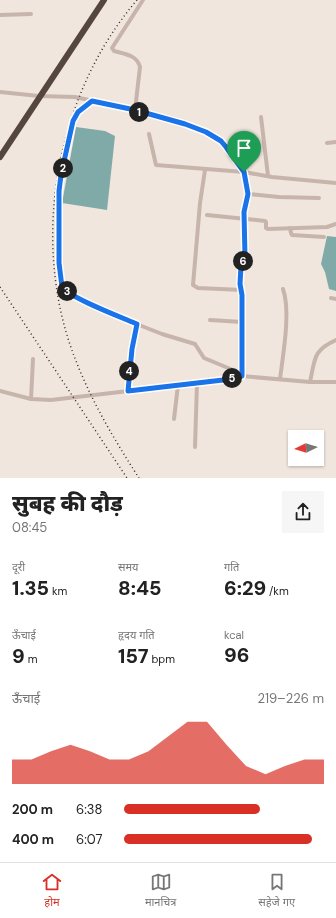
<!DOCTYPE html>
<html lang="hi">
<head>
<meta charset="utf-8">
<style>
  :root { --surface:#fff; --page:#f6f6f6; --text:#222; --muted:#767676; --line:#e0e0e0; --accent:#d93025 }
  body { margin:0; font-family:"DM Sans","Noto Sans Devanagari",sans-serif; background:var(--page); color:var(--text); height:100vh; display:flex; flex-direction:column; font-size:15px; white-space:nowrap }
  * { box-sizing:border-box; margin:0 }
  p { font-size:13px; color:var(--muted) }
  .icon { flex:none; width:22px; height:22px; fill:none; stroke:currentColor; stroke-width:2; stroke-linecap:round; stroke-linejoin:round }
  .map { position:relative; height:478px; overflow:hidden }
  .panel { display:flex; flex-direction:column; background:var(--surface); flex:1 }
  .panel>* { flex:none }
  .needle { width:26px; rotate:265deg }
  .fabs { position:absolute; left:288px; top:430px; display:grid; gap:8px }
  .fabs a { display:grid; place-items:center; width:36px; height:36px; border-radius:0px; background:var(--surface); box-shadow:0 1px 3px #0004; font-size:20px }
  .pin { position:absolute; display:grid; place-items:center; width:34px; height:34px; color:#fff; margin:-41px -17px; border-radius:50% 50% 50% 0; rotate:-45deg; box-shadow:0 0 4px #0007 }
  .pin .icon { rotate:45deg }
  .km { position:absolute; width:20px; height:20px; margin:-10px; border-radius:50%; background:#222; color:#fff; font-size:11px; line-height:20px; text-align:center }
  .round { display:grid; place-items:center; flex:none; width:42px; height:42px; border-radius:0px; background:var(--page) }
  .head { display:flex; align-items:center; justify-content:space-between; height:68px; padding:0 12px }
  h1 { font-size:22px; font-weight:800; line-height:30px }
  .figures { display:grid; grid-template-columns:repeat(3,1fr); gap:6px; height:68px; padding:4px 12px }
  .figures div { display:grid; align-content:center }
  .figures b { font-size:20px; font-weight:800 }
  .figures small { font-size:11px; font-weight:400 }
  .figures p { font-size:11px }
  .chart { height:112px; padding:8px 12px }
  .chart p { display:flex; justify-content:space-between }
  .chart svg { width:100%; height:72px; margin-top:4px; fill:var(--accent); opacity:.7 }
  ul { padding:0 12px; list-style:none; font-size:13px }
  li { display:grid; grid-template-columns:64px 48px 1fr; align-items:center; height:30px }
  li i { height:10px; border-radius:5px; background:var(--accent) }
  .menu { display:flex; justify-content:space-around; align-items:center; height:56px; border-top:1px solid var(--line); background:var(--surface); font-size:11px; color:var(--muted) }
  .menu a { display:grid; justify-items:center; gap:2px }
  .menu .current { color:var(--accent) }
  .map>svg:first-child { display:block }
</style>
</head>
<body>
<div class="map">
<svg width="336" height="478" viewBox="0 0 336 478">
  <rect width="100%" height="100%" fill="#f0e6de"/>
  <g fill="#80aaa8">
    <path d="M76,127l29,4 10,5 -8,74 -45,-7z"/>
    <path d="M327,236l9,1v54l-7,-2 -4,-17 -4,-8z"/>
  </g>
  <g fill="none" stroke-linecap="round" stroke-linejoin="round">
    <g stroke="#c7b5ab" stroke-width="4">
      <path d="M0,15l31,-1"/>
      <path d="M0,92l39,4 36,1 60,13 50,14 21,9 15,8 5,6 18,25 28,5 64,6"/>
      <path d="M92,101l-14,11 -5,9 -12,54 -2,16v72l3,24 5,5 39,20 56,22 33,10 9,14 29,12 5,7"/>
      <path d="M135,110l5,-43c-3,-12 -15,-13 -26,-16l-2,-3 31,-48"/>
      <path d="M261,117l7,59"/>
      <path d="M149,134l7,31 88,7 5,22 -5,18 1,45 -4,9v18l1,11 -1,81"/>
      <path d="M327,143l9,-1"/>
      <path d="M205,170l-5,33 -7,82 5,3 44,2"/>
      <path d="M249,194l30,3 40,1"/>
      <path d="M207,215l58,6 1,1v6l2,1 59,-2 9,-3"/>
      <path d="M290,228l1,5 1,2 32,2"/>
      <path d="M331,298l5,1"/>
      <path d="M210,320l32,2"/>
      <path d="M280,379c3,-24 11,-68 3,-90"/>
      <path d="M310,382c5,-23 3,-32 26,-42"/>
      <path d="M0,391l31,8 20,1 172,-20 18,-4 69,6h26"/>
      <path d="M127,391l5,-42 5,-25"/>
      <path d="M31,399l2,-40"/>
      <path d="M174,419l4,-34"/>
      <path d="M195,447l2,-64"/>
    </g>
    <path stroke="#564642" stroke-width="6" d="M0,157l104,-157"/>
    <g stroke="#362c2a" stroke-width="1.5" stroke-dasharray="1 3" stroke-linecap="butt">
      <path d="M137,0c-82,96 -108,243 -61,361 16,41 39,80 63,117"/>
      <path d="M0,287l127,191"/>
    </g>
  </g>
  <g fill="none" stroke-linecap="round" stroke-linejoin="round">
    <defs>
      <path id="route" d="M92,101l43,9 50,14 21,8 15,9 5,6 18,25 4,22 -4,18 1,45 -4,9 -1,18 2,11v81l-19,4 -95,11 4,-42 5,-25c-14,-6 -69,-27 -75,-37l-3,-24v-72l2,-16 12,-54 5,-9z"/>
    </defs>
    <use href="#route" stroke="#fff" stroke-width="8"/>
    <use href="#route" stroke="#1a73e8" stroke-width="5"/>
  </g>
</svg>
<div class="fabs">
<a><svg class="needle" viewBox="-14 -14 28 28"><path d="M0-13l5 13h-10z" fill="#e53935"/><path d="M0 13l5-13h-10z" fill="#767676"/></svg></a>
</div>
<div class="pin" style="left:244px;top:172px;background:#1e9e55"><svg class="icon" aria-label="arrive" viewBox="0 0 24 24"><path d="M6 21V4h12l-3 4 3 4H6"/></svg></div>
<b class="km" style="left:139px;top:112px">1</b>
<b class="km" style="left:63px;top:168px">2</b>
<b class="km" style="left:67px;top:291px">3</b>
<b class="km" style="left:129px;top:371px">4</b>
<b class="km" style="left:232px;top:378px">5</b>
<b class="km" style="left:243px;top:261px">6</b>
</div>
<section class="panel">
<div class="head"><div><h1>सुबह की दौड़</h1><p>08:45</p></div><a class="round"><svg class="icon" aria-label="share" viewBox="0 0 24 24"><path d="M12 15V3M7 8l5-5 5 5M5 13v7h14v-7"/></svg></a></div>
<div class="figures">
<div><p>दूरी</p><b>1.35<small> km</small></b></div>
<div><p>समय</p><b>8:45</b></div>
<div><p>गति</p><b>6:29<small> /km</small></b></div>
</div>
<div class="figures">
<div><p>ऊँचाई</p><b>9<small> m</small></b></div>
<div><p>हृदय गति</p><b>157<small> bpm</small></b></div>
<div><p>kcal</p><b>96</b></div>
</div>
<div class="chart"><p><span>ऊँचाई</span>219–226 m</p>
<svg viewBox="0 0 160 44" preserveAspectRatio="none"><path d="M0 44V29L10 29L20 24L30 20L40 24L50 29L60 29L70 24L80 15L90 6L100 6L110 20L120 33L130 38L140 33L150 29L160 29V44z"/></svg>
</div>
<ul>
<li><b>200 m</b>6:38<i style="width:68%"></i></li>
<li><b>400 m</b>6:07<i style="width:94%"></i></li>
</ul>
</section>
<nav class="menu">
<a class="current"><svg class="icon" aria-label="home" viewBox="0 0 24 24"><path d="M3 11l9-7 9 7M6 9v11h12V9"/></svg>होम</a>
<a><svg class="icon" aria-label="map" viewBox="0 0 24 24"><path d="M3 6l6-2 6 2 6-2v14l-6 2-6-2-6 2zM9 4v14M15 6v14"/></svg>मानचित्र</a>
<a><svg class="icon" aria-label="saved" viewBox="0 0 24 24"><path d="M7 4h10v16l-5-4-5 4z"/></svg>सहेजे गए</a>
</nav>
</body>
</html>
